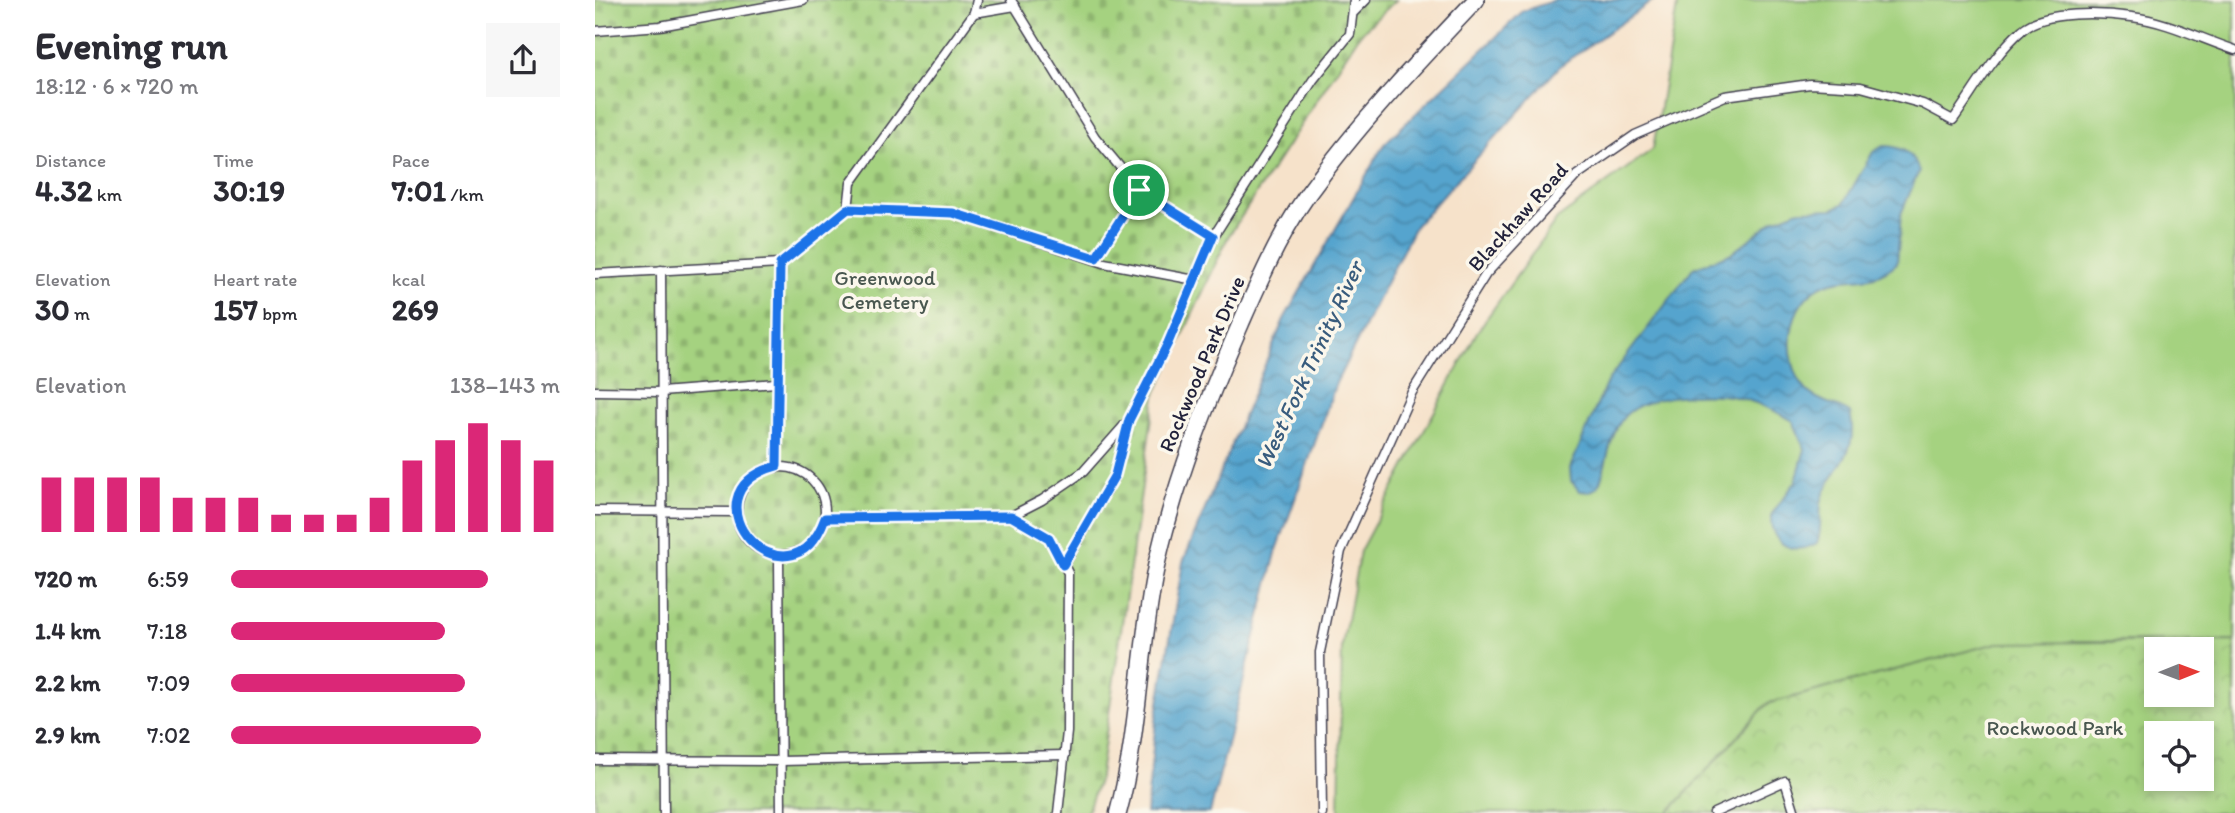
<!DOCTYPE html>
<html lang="en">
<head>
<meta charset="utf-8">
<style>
  :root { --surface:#fff; --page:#f7f7f7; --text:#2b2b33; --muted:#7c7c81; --accent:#db2777 }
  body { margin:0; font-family:Itim,sans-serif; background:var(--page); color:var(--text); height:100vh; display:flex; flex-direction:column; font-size:26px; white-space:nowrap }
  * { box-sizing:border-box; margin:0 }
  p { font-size:23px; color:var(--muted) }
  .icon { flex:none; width:38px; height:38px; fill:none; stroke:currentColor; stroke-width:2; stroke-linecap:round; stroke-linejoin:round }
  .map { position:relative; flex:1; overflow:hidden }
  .side { display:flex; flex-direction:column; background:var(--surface); width:595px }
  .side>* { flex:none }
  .needle { width:46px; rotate:89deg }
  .fabs { position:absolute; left:1549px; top:637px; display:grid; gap:14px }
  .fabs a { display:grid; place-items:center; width:70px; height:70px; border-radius:0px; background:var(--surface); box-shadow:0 4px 10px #0003; font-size:35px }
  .pin { position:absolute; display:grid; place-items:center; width:60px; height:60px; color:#fff; margin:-30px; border:4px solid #fff; border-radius:50%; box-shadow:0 2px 7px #0007 }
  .round { display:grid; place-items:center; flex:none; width:74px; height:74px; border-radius:0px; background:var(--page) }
  .head { display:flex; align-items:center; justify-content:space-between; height:119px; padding:0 35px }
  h1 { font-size:38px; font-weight:800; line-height:52px }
  .figures { display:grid; grid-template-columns:repeat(3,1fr); gap:10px; height:119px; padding:7px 35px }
  .figures div { display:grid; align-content:center }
  .figures b { font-size:30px; font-weight:800 }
  .figures small { font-size:19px; font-weight:400 }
  .figures p { font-size:19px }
  .chart { height:196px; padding:14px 35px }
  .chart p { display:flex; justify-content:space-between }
  .chart svg { width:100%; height:126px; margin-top:7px; stroke:var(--accent); stroke-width:6 }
  ul { padding:0 35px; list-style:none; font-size:23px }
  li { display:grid; grid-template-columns:112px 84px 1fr; align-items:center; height:52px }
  li i { height:18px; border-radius:9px; background:var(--accent) }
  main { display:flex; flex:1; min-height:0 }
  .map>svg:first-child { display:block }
</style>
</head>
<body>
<main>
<section class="side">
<div class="head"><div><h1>Evening run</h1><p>18:12 · 6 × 720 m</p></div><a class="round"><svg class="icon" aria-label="share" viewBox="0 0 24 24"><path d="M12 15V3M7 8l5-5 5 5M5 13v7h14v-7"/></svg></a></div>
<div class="figures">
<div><p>Distance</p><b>4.32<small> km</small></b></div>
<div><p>Time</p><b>30:19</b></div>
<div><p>Pace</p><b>7:01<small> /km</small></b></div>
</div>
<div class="figures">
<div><p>Elevation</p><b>30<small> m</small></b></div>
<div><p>Heart rate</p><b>157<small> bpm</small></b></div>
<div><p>kcal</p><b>269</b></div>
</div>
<div class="chart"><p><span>Elevation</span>138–143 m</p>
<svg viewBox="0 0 160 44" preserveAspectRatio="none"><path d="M5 44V25M15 44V25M25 44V25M35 44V25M45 44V32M55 44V32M65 44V32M75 44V38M85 44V38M95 44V38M105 44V32M115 44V19M125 44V12M135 44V6M145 44V12M155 44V19"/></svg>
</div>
<ul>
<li><b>720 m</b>6:59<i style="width:78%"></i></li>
<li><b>1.4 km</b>7:18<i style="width:65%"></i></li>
<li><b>2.2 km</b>7:09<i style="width:71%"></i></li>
<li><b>2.9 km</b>7:02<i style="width:76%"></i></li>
</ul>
</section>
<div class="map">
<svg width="1640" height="813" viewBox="0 0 1640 813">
  <defs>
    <pattern id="cemetery-stones" width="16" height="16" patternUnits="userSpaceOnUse" patternTransform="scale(1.75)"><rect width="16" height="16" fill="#a5d280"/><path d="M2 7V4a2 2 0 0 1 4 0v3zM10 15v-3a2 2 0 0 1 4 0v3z" fill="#8eb470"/></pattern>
    <pattern id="park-crowns" width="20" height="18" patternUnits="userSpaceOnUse" patternTransform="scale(1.75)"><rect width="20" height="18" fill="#a5d280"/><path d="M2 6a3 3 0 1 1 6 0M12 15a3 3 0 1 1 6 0" fill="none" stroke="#8eb470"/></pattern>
    <pattern id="water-waves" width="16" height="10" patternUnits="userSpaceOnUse" patternTransform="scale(1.75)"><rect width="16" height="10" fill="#55a4ce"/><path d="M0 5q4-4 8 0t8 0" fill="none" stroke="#4685a8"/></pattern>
  </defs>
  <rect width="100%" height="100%" fill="#fbf7ec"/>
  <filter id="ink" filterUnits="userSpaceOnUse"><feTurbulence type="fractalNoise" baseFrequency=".0143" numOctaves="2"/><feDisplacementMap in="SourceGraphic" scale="14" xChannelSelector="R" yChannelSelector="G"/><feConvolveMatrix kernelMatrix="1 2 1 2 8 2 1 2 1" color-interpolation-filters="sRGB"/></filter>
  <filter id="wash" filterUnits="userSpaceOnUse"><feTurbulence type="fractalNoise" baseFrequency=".00686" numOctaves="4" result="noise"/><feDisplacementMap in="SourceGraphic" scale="28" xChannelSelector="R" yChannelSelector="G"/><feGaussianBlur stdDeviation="1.57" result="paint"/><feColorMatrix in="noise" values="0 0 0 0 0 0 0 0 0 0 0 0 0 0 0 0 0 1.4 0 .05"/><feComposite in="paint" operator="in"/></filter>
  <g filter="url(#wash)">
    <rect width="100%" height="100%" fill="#f6e2ca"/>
    <path fill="#a5d280" stroke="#647a5e" stroke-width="2" d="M1083,0h557v641h-161l-306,62 -100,110h-329l3,-167 18,-95 117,-219 80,-113 96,-70z"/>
    <path fill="url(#cemetery-stones)" stroke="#647a5e" stroke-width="2" d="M0,0h801l-36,34 -132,203 -73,159 -55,379 -13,38h-492z"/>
    <path fill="url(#park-crowns)" stroke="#647a5e" stroke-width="2" fill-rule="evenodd" d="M1640,641v172h-567l99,-109 230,-61zM1561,649h45v46h-45zM1561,733h45v46h-45z"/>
    <g fill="url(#water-waves)" stroke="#3c6384" stroke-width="2">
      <path d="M960,0h99l-93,65 -146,161 -79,157 -60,170 -66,260h-64l10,-93 27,-158 101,-243 100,-175 139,-133z"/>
      <path d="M1288,146c19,0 30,7 36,25l-18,43 -4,49c-26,23 -45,11 -71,21 -41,15 -45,78 -19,107 9,10 31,14 43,22 10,42 -17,52 -28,86 -4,15 1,29 -5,44 -23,14 -48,1 -46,-28l25,-34 9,-32 -12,-28c-15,-9 -32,-17 -49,-22 -29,-9 -106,-6 -123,22 -13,20 -14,45 -23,66l-9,5 -9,-1 -9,-10 -1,-13 37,-86 86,-114 39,-15 42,-33 25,-10 34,-1 10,-5 30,-52z"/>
    </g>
  </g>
  <g filter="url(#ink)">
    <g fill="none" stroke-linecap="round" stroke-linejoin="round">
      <defs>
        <g id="lane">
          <path d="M416,0l84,137 44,53 74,46"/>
          <path d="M759,12l12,-12"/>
          <path d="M379,13l41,-7"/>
          <path d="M0,31l65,-5 143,-26"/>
          <path d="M253,209l3,-26 123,-170 3,-13"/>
          <path d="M501,258l43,-68"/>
          <path d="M66,270l3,543"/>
          <path d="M0,274l185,-10 68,-55 105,4 151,50 91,17"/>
          <path d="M0,391l66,1 115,-9"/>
          <path d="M182,466l3,-202"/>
          <circle cx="186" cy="511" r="44"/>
          <path d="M0,511l141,1"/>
          <path d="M416,516l38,22 15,27"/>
          <path d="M230,518l186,-2 31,-16 41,-28 46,-52 39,-77 42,-101 103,-162 37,-46 4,-34"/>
          <path d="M184,556l2,257"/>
          <path d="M0,760l186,1 284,-6"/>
          <path d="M463,813l9,-81 1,-159 -4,-8 51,-90 13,-52"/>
          <path d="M727,813l-2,-161 21,-101 71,-159 74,-118 91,-99 58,-40 90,-39 85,-12 51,3 62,17 30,16c21,-29 41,-66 69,-90 22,-20 81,-17 110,-13 34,4 70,22 103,33"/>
          <path d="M1119,813l71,-32 10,32"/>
        </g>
        <path id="street" d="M523,813c22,-82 21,-168 39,-251 19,-83 50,-161 84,-239 22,-50 44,-101 78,-144 47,-63 103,-122 157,-179"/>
      </defs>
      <use href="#lane" stroke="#423f50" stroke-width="11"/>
      <use href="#street" stroke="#423f50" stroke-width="19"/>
      <use href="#lane" stroke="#fff" stroke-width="8"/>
      <use href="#street" stroke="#fff" stroke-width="16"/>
    </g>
  </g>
  <g fill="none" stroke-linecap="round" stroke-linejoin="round" filter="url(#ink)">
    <defs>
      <path id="route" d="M544,190l74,46 -45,107 -39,77 -14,55 -52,90 -14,-27 -38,-22 -186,2c-36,99 -149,-24 -48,-52l3,-202 68,-55 105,4 143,45z"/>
    </defs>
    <use href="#route" stroke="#fff" stroke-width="14"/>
    <use href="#route" stroke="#1a73e8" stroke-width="9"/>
  </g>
  <g text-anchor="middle" stroke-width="7" stroke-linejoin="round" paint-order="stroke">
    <g font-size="21" fill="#22223b" stroke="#fbf7ec">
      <text transform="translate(923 217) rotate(-48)" y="7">Blackhaw Road</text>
      <text transform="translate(607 364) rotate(-67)" y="7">Rockwood Park Drive</text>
    </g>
    <g font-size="21" fill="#495750" stroke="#fbf7ec">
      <text x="290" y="285">Greenwood<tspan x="290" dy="24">Cemetery</tspan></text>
      <text x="1460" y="735">Rockwood Park</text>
    </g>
    <g font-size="23" font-style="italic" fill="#395c7d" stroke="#fbf7ec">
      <text transform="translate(714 365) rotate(-65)" y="8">West Fork Trinity River</text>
    </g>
  </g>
</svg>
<div class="fabs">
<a><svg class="needle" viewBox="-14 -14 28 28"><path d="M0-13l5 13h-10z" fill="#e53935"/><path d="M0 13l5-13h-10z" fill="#7c7c81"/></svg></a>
<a><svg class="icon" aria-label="locate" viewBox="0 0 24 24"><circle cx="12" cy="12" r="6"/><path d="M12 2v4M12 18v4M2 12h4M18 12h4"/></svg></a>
</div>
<div class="pin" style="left:544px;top:190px;background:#1e9e55"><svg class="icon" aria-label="arrive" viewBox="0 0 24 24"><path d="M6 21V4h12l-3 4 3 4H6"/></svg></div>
</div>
</main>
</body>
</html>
